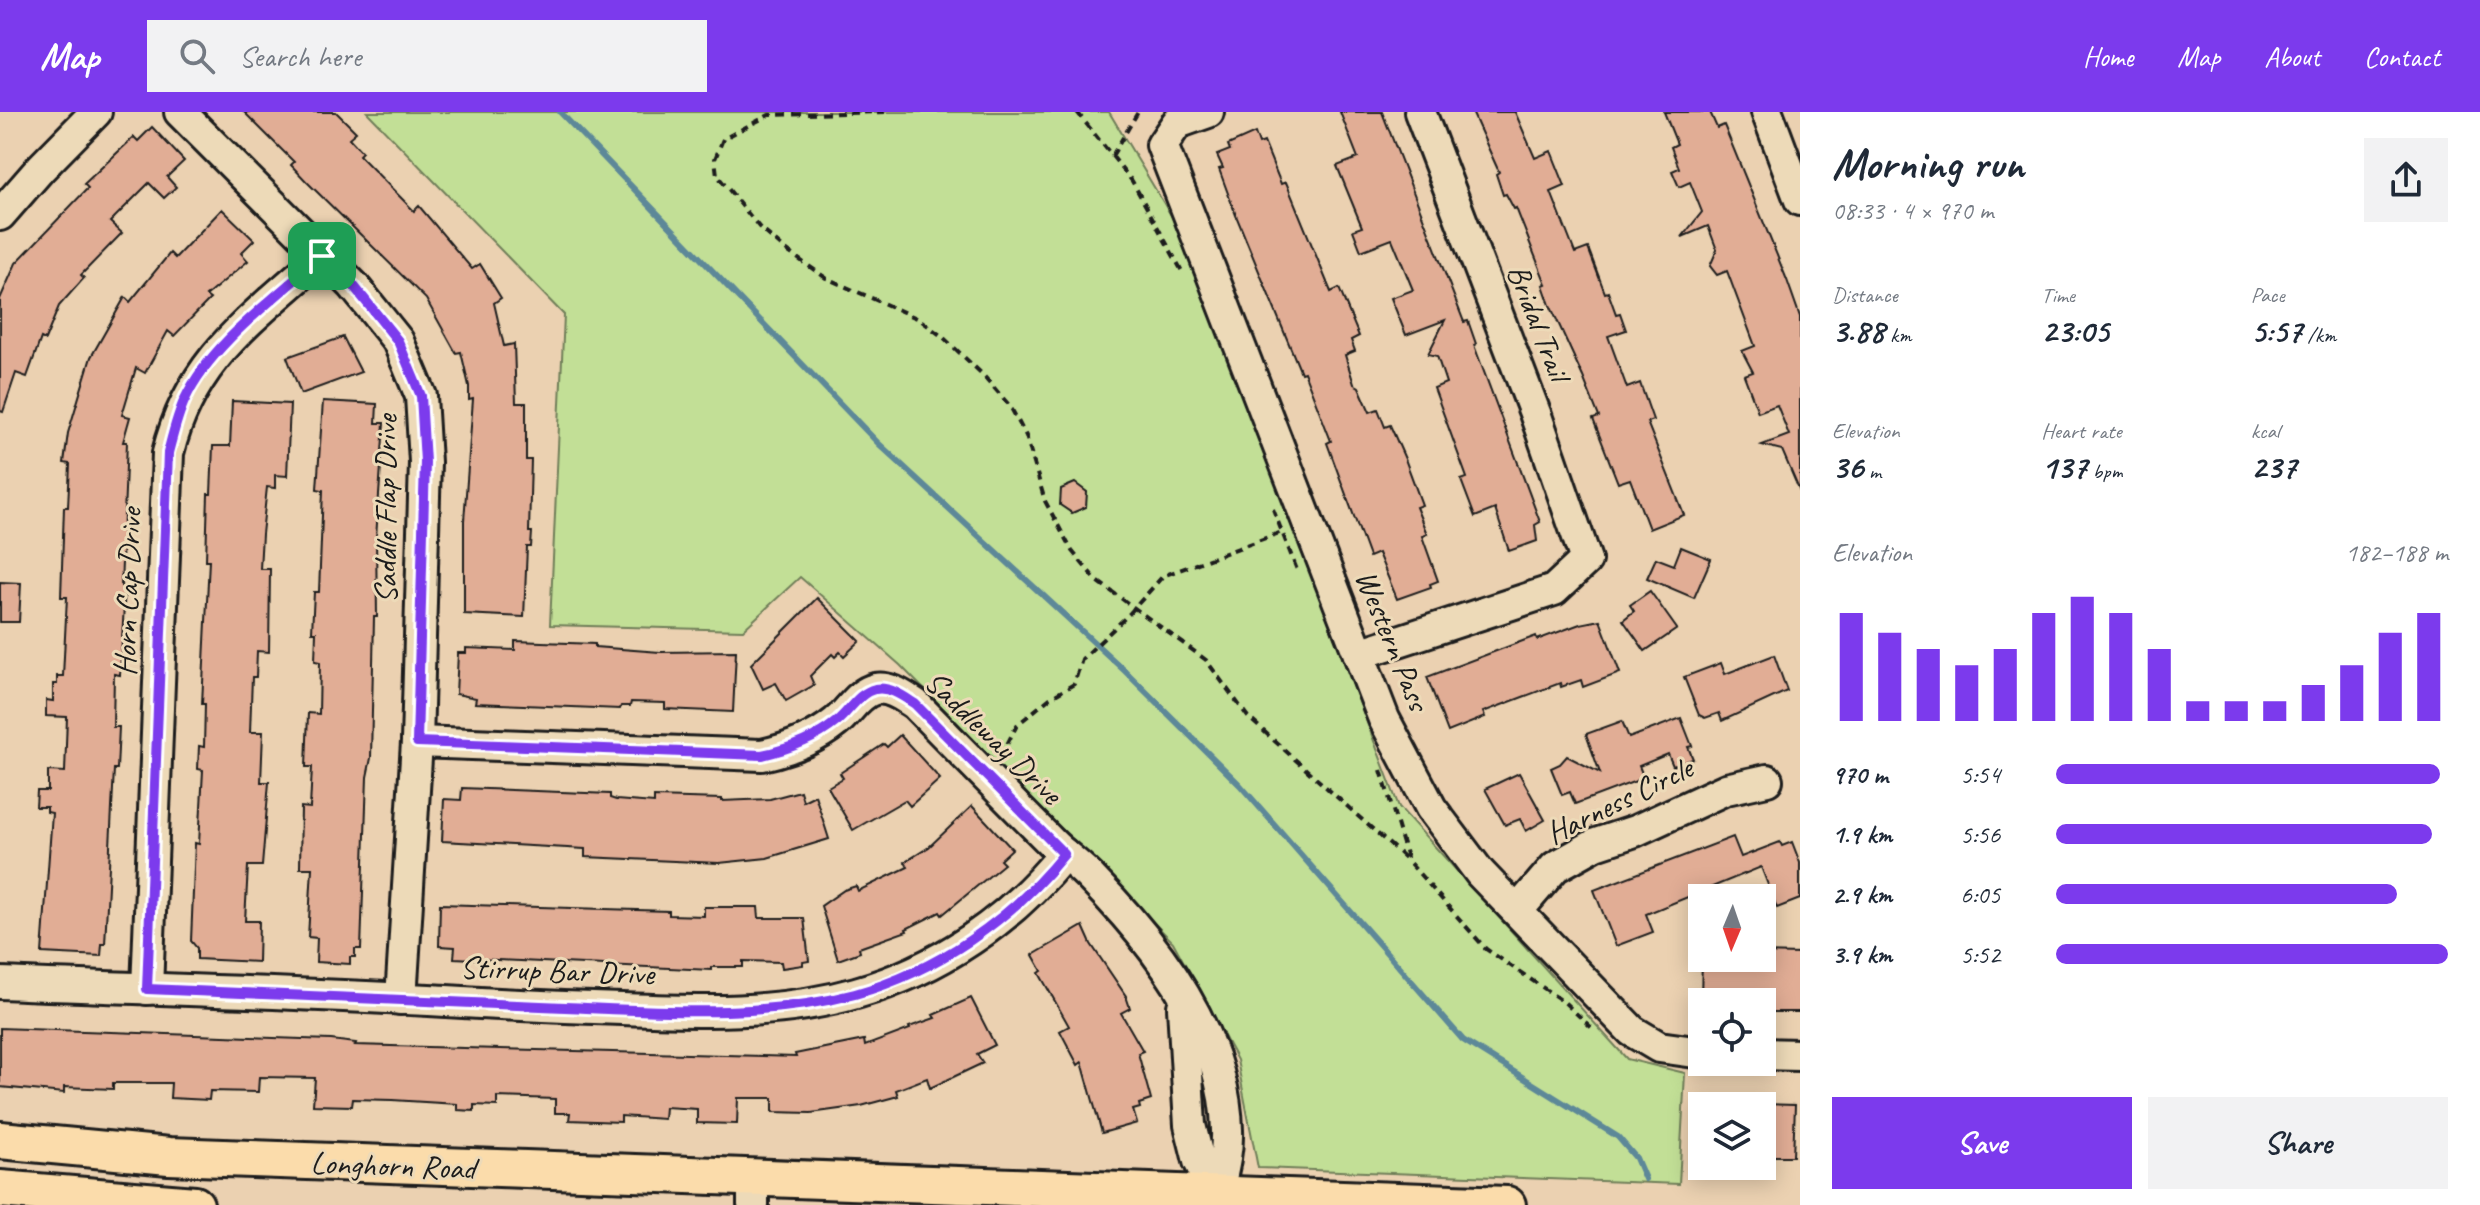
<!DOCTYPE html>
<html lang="en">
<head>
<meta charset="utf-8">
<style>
  :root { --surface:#fff; --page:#f2f2f3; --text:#1f2937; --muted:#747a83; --accent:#7c3aed }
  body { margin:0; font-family:Caveat,sans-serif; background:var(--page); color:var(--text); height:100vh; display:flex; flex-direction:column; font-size:30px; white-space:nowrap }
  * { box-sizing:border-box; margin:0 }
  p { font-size:26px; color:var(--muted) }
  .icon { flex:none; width:44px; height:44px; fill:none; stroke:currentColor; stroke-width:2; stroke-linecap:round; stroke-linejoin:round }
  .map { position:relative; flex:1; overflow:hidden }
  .drawer { display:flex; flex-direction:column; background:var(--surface); width:680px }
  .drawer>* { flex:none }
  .needle { width:52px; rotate:182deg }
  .buttons { position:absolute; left:1688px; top:772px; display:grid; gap:16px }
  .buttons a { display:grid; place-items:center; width:88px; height:88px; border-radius:0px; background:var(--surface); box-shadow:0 4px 20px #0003; font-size:40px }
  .pin { position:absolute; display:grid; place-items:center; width:68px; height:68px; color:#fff; margin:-34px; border-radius:16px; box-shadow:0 4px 12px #0006 }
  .round { display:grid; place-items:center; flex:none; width:84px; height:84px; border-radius:0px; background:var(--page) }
  .head { display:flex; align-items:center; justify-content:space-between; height:136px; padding:0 32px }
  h1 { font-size:44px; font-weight:600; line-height:60px }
  .figures { display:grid; grid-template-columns:repeat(3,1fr); gap:12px; height:136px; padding:8px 32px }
  .figures div { display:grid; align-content:center }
  .figures b { font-size:34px; font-weight:600 }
  .figures small { font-size:22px; font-weight:400 }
  .figures p { font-size:22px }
  .chart { height:224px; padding:16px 32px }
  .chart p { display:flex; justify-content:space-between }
  .chart svg { width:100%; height:144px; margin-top:8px; stroke:var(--accent); stroke-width:6 }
  .primary-button { display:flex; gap:16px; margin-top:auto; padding:16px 32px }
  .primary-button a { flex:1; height:92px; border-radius:0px; background:var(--accent); color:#fff; font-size:32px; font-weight:600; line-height:92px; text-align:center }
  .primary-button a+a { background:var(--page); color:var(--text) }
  ul { padding:0 32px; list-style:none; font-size:26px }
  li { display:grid; grid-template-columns:128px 96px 1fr; align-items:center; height:60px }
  li i { height:20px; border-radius:10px; background:var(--accent) }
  header { display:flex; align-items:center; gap:48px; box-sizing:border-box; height:112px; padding:0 40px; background:var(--accent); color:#fff }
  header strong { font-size:38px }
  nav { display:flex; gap:44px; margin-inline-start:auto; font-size:28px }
  .search { width:560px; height:72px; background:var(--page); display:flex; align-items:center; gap:20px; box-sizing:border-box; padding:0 28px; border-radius:0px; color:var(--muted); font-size:30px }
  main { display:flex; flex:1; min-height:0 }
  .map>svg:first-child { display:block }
</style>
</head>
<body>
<header>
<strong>Map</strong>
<div class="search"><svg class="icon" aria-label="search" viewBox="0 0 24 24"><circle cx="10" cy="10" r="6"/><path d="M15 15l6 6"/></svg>Search here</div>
<nav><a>Home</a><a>Map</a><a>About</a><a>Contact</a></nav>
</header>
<main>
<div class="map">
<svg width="1800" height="1093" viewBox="0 0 1800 1093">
  <rect width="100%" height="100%" fill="#ebd1b1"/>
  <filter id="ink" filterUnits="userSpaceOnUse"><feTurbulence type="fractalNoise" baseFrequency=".0125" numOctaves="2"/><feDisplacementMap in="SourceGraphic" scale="16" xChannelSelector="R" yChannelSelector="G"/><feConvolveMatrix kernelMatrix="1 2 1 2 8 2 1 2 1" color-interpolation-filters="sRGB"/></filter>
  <g filter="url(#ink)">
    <path fill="#c2df96" stroke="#6f7e59" stroke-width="2" d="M367,0h742l72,120 218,575 228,252 58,14 -6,111 -421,-16 -21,-108 -64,-118 -273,-277 -100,-88 -57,53 -193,-5 14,-310z"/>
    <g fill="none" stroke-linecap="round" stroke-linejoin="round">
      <path stroke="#5d8898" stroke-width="6" d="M560,0l318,331 247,228 115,114 223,255 155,97 18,21 9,21"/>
    </g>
    <g fill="#e1ad95" stroke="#1c1c1c" stroke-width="2">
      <path d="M244,0h92l20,20 -7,6 13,14 -3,3 55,56 5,-5 53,63 8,-5 21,34 -7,5 10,43 10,-2 2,59h10v57h5l-2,72h3l-1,15h-4l-3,70 -60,-3v-93l9,-122 -4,1v-14l-8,-34 -5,1 -30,-54 -119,-117 -16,-17 3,-3z"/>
      <path d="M1340,0h42l82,210 4,-1 8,23 -2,1 66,177 -5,3 2,16 -28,10 -14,-42 -20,8 -14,-37 6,-2 -33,-90 12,-5 -9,-27 -9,-2 17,-34 -39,15 -15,-37 22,-8 -21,-51 -31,12 -8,-21 9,-3 -25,-61 21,-8z"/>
      <path d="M1472,0h43l20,46 16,-7 14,35 -14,6 24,61 13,-5 17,45 3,-1 8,22 4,-1 6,17 -18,6 19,52 13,-5 13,37 -6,2 37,93 -35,14 -19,-50 -12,4 -25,-64 6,-2 -16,-40 -33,-72 -7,-20 3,-1 -30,-76 -2,1 -8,-15 -3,1 -7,-21 3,-2z"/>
      <path d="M1664,0h46l7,16 7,-3 63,155 13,37v175l-18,-42 -20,-5 27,-10 -12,-30 -19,7 -14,-37 9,-3 -11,-21 13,-5 -28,-75 -10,4 -7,-9 7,-16 -9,-24 -26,11 20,-25 -12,-30 -11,5 -7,-16 7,-3 -8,-21 6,-3z"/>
      <path d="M152,15l32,34 -17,16 9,10 -12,11 -15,-15 -39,39 12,11 -41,42 3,3 -25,28 -14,34 -4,-2 -14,39 -11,-4 -13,39 -3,-1v-112l16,-36 72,-75 -4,-4 50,-47 4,4z"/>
      <path d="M1255,21l4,11 5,-2 17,42 5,-2 45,110 8,-4 20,48 -8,4 4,11 -10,4 9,29 5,3 11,25 8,-3 7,18 5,-2 15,34 17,46 -6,2 11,27 -5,2 16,45 -8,3 1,3 -34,12 -19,-46 -9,4 -42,-114 4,-2 -27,-69 -3,1 -64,-155 -18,-49 4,-1 -6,-13 13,-5 -2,-5z"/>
      <path d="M222,97l32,31 -13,13 7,8 -42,35 4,3 -36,37 -6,-5 -23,42 -9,-5 -14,47 8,2 -7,25h4l-6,144 4,1 -5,88 -6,-1 -1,53h6l-2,42h-3l-9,175h-3l-1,12 -59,-3 10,-140 -5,-1v-5h-11l1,-16h11v-20l17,1 2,-55 -21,-1v-16l7,1v-17h4v-8h6l4,-79h-6l3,-90h4l2,-43 -6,-1 4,-30 23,-76 34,-60 5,5 40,-49 5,5z"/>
      <path d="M343,225l18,35 -60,22 -14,-37z"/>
      <path d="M232,289l58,3 -3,72 -12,-1v13l-8,-1 -5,47 -2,35h10l-1,83 -12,-1 -1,26h-4l-2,55h13l-2,50h8l-7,84h-14l-3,55h14l-1,41 -61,-3v-11l-6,-7 4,-98 4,1 4,-74 -5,-1 1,-23 5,1 1,-43h-3l7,-144h-3l2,-66h3l2,-48h17z"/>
      <path d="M323,289l54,3 -1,19h8l-8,115 1,79h-3l-3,141 -4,19 -6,172h-6v8h-5v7l-34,-2 1,-24 -9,-1 4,-69h-12l1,-61 9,1 2,-41h-6l2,-54 11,1 1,-52 -5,-1 1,-29h-4l2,-40h5l4,-102 -6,-1z"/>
      <path d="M1075,371l12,9 -1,15 -14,6 -12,-8 1,-16z"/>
      <path d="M1681,435l30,12 -17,39 -47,-20 9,-20 18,7z"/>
      <path d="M0,470l21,1 -2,39h-19z"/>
      <path d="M1650,479l27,38 -32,22 -22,-31 11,-9 -4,-6z"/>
      <path d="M817,486l43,43 -16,15 -4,-4 -5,5 -3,-3 -22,22 4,9 -28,16 -10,-18 -13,6 -12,-25z"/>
      <path d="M1600,508l20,53 -37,14 -2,-7 -20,7 -1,-4 -77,29 2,5 -37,15 -21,-55 109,-41 1,4 43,-16z"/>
      <path d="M515,529l80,3v3l65,5 76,-1 -3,61 -68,-3v-6l-34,-1 -1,4h-9l-1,3 -145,-6 1,-5 -20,-4 2,-41h8v-5l49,2z"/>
      <path d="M1774,543l13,36 -65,30 -3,-8 -14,5 -6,-3 -15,-38 37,-14 4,11z"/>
      <path d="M1681,606l11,28 -4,1 5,12 -20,7 -5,-12 -29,12 5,12 -69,26 -5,-12 -8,3 -11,-27 9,-4 7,-8 33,17 -14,-39 36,-13 7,17z"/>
      <path d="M900,623l40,44 -30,27 -5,-6 -52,30 -25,-43 15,-9 -3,-5 44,-29 3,3z"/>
      <path d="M1519,661l26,47 -19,11 -6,-12 -15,6 -20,-36z"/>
      <path d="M462,676l148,6v4l6,2 38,3v-6l68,2v2l48,-2 30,-8 3,10 12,-6 14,44 -62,19 -48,5 -134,-6v-8l-143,-8 2,-42 17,1z"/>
      <path d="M972,694l40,43 -12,11 4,4 -62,51 -2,-3 -34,17 1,2 -48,17 1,4 -22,8 -17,-54 23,-16 12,-4 2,5 50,-24 -3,-5 24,-15z"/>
      <path d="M1733,725l8,20 39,-15 2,4 10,-4 8,21v36l-23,9 -16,-41 -115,47 7,18 -37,14 -22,-56z"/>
      <path d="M440,792l229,7v4l35,1v-9h54l1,11h45l5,43 -6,1v3l-21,3 -1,-6 -38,-1v6h-32v3l-257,-12 1,-11 -16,-1z"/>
      <path d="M1083,814l8,18 35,52 4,12 -9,5 22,38 -5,2 13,47 -12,4 1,4 -7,2 4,13 -35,10 -20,-71 -4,3 -18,-34 9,-5 -30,-53 3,-2 -9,-16z"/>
      <path d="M1762,841l38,1v58h-34v-10l-65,-2 1,-42h60z"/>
      <path d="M971,886l24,47 -18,9 6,9 -53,25 -3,-10 -31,12 2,6 -37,10 -50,7 -38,-1v-14h-35l-1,26 -40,-1v-14l-32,-2 -1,12 -43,-3v6l-52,-2 1,-7h-15v-14l-58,-2v9l-23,-1v6l-17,-1v-6l-65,-4 -39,-1 -1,7 -39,-1 2,-27 -56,-1 -1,15 -48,-1 -1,9 -39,-2 1,-15h-58v6l-49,-2v6l-64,-6v-59l331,12 25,3 -1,2 441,12 -1,-3 69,-14 1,6 45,-17 -1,-2 26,-9 -2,-3z"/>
      <path d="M1762,992l33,1 -2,51h-31z"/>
    </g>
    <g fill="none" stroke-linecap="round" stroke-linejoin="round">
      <defs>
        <g id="minor">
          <path d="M180,0l173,173 45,56 23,55 4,66 -8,280 -16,257"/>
          <path d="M1208,0l-31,11 -15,22 222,574 47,89 49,65 152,158 27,16 43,6"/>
          <path d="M1767,0l33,88"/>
          <path d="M0,103l41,-47 55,-56"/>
          <path d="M1359,542l195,-64 32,-30 -51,-147 -115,-301"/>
          <path d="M417,630l345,13c27,-6 52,-15 74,-33 13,-10 22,-29 39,-33 15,-3 29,8 40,15 46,47 91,93 137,139 13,13 28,23 40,36 65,66 133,155 135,251 1,22 -5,44 -10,65"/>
          <path d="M1518,798l37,-43 41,-23 39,-13 91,-42 41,-9"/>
          <path d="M0,871c143,6 286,9 429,17 64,4 129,7 193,9 79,3 157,6 234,-16 82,-23 155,-73 208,-139"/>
          <path d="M147,877l21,-536c23,-95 86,-135 154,-197"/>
          <path d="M1183,895l7,118 9,36 18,34"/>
          <path d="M1762,942l38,1"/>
          <path d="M753,1093v-26"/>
        </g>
        <g id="major">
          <path d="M0,1028l169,16 1338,49"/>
          <path d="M0,1077l195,16"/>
        </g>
      </defs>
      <use href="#minor" stroke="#1c1c1c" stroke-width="36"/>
      <use href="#major" stroke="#1c1c1c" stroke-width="42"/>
      <g stroke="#1c1c1c" stroke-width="4" stroke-dasharray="8 6" stroke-linecap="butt">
        <path d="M885,0l-116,3 -46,24 -8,20 2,16 42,52 28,24 39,27 93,41 24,18 39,37 28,32 16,30 19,65 27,50 24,29 110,80 42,57 160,144"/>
        <path d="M1077,0l55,69 51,92"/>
        <path d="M1112,44l26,-44"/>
        <path d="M1273,397l9,23"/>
        <path d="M1001,644l16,-31 33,-27 24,-14 8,-25 47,-45 34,-38 119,-44 15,38"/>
        <path d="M1381,658l27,91 78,88 78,53 29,27"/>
      </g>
      <use href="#minor" stroke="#eddab8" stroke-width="30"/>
      <use href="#major" stroke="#fbdcab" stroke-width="36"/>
    </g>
  </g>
  <g fill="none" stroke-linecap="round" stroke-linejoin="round" filter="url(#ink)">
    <defs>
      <path id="route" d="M322,144l31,29 45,56 23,55 4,66 -8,280 345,13c27,-6 52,-15 74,-33 13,-10 22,-29 39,-33 15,-3 29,8 40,15l149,150c-53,66 -127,117 -209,140 -95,25 -193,17 -290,13 -139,-5 -279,-13 -418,-18l21,-536c5,-19 9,-37 17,-54 26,-56 92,-102 137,-143z"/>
    </defs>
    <use href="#route" stroke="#fff" stroke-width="16"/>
    <use href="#route" stroke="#7c3aed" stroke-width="10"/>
  </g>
  <g text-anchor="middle" stroke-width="6" stroke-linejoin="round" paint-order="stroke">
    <g font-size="32" fill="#1c1c1c" stroke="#eddab8">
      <text transform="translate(1539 210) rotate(69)" y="11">Bridal Trail</text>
      <text transform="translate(385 397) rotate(-90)" y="11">Saddle Flap Drive</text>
      <text transform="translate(127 480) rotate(-88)" y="11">Horn Cap Drive</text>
      <text transform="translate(1393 528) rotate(68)" y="11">Western Pass</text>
      <text transform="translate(994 625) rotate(44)" y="11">Saddleway Drive</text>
      <text transform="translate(1619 688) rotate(-26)" y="11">Harness Circle</text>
      <text transform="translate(557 858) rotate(2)" y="11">Stirrup Bar Drive</text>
      <text transform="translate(393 1053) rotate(2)" y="11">Longhorn Road</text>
    </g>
  </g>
</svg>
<div class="buttons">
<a><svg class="needle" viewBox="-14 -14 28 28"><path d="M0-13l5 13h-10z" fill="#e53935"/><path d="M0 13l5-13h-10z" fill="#747a83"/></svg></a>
<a><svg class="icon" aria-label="locate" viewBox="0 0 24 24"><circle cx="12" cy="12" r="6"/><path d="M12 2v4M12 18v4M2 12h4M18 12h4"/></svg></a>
<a><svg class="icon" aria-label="layers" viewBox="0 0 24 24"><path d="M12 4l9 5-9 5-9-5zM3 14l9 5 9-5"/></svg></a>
</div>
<div class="pin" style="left:322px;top:144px;background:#1e9e55"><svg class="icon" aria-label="arrive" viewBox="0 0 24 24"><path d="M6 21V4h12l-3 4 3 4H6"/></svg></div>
</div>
<section class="drawer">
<div class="head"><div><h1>Morning run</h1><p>08:33 · 4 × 970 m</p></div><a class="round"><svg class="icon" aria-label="share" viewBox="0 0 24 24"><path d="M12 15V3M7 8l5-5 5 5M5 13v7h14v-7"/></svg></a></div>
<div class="figures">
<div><p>Distance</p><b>3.88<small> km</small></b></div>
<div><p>Time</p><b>23:05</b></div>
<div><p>Pace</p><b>5:57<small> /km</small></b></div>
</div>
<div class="figures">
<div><p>Elevation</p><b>36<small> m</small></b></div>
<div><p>Heart rate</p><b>137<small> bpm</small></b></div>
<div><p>kcal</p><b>237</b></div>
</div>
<div class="chart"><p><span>Elevation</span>182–188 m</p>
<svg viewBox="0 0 160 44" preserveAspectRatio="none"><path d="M5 44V11M15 44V17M25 44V22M35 44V27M45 44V22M55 44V11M65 44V6M75 44V11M85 44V22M95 44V38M105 44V38M115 44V38M125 44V33M135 44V27M145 44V17M155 44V11"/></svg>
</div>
<ul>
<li><b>970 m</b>5:54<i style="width:98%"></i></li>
<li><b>1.9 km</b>5:56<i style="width:96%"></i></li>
<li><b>2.9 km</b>6:05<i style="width:87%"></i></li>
<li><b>3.9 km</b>5:52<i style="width:100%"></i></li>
</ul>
<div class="primary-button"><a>Save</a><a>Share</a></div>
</section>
</main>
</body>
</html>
